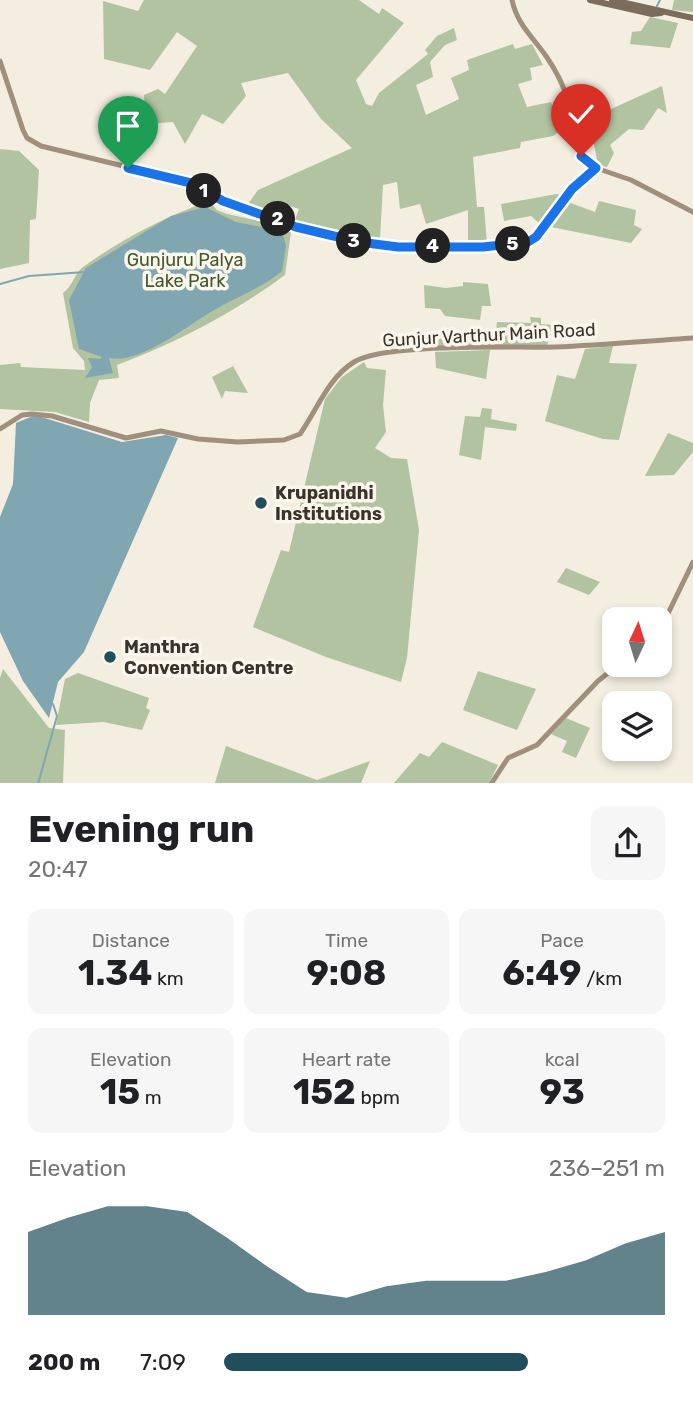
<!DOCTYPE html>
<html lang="en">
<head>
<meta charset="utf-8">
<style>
  :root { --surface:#fff; --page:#f6f6f6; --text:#202124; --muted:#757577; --accent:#204e5c }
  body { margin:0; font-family:Rubik,sans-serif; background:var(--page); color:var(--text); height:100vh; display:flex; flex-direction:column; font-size:26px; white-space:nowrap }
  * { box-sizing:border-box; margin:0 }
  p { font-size:23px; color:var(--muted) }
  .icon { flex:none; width:38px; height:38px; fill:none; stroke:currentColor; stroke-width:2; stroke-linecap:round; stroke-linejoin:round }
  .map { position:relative; height:783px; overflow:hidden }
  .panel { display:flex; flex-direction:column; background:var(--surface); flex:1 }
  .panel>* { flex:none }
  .needle { width:46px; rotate:4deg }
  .tools { position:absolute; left:602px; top:607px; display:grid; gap:14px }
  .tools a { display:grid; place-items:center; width:70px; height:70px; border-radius:14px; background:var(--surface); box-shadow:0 4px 10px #0003; font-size:35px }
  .pin { position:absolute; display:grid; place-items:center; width:60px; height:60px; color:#fff; margin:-72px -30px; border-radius:50% 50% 50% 0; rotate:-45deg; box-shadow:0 0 7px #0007 }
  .pin .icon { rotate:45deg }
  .km { position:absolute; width:35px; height:35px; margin:-18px; border-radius:50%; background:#222; color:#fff; font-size:19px; line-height:35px; text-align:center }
  .round { display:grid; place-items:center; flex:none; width:74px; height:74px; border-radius:14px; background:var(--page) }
  .headline { display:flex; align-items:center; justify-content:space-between; height:119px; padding:0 28px }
  h1 { font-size:38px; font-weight:700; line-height:52px }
  .stats { display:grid; grid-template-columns:repeat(3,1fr); gap:10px; height:119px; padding:7px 28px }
  .stats div { display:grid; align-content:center; border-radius:14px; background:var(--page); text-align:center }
  .stats b { font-size:35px; font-weight:700 }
  .stats small { font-size:19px; font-weight:400 }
  .stats p { font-size:19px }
  .chart { height:196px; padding:14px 28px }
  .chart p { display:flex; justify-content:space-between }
  .chart svg { width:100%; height:126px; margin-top:7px; fill:var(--accent); opacity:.7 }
  ul { padding:0 28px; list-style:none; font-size:23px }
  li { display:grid; grid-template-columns:112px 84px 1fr; align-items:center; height:52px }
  li i { height:18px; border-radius:9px; background:var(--accent) }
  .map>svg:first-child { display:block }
</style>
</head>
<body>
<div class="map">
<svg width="693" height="784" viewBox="0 0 693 784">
  <rect width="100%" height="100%" fill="#f3eee0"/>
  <g fill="#b1c3a0">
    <path d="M144,0h215l20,14 3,-6 22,15 -48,57 10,24 6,2 7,-13 49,-39 -3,-4 12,-14 17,-8 3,12 -12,5 -15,17 3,15 -17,8 10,30 33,-16 -8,-21 18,-8 -2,-10 46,-16 2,5 17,-5 11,21 -13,3 2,12 -14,4 9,23 24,-5 3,8h11l4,15 -16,11 -32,6 -1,6 -47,9 4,50h7l3,36 -19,1v-34l-42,14 -6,-20 -20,5 -3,-27 -14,3 -3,55 -85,-20 4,-11 -25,-8 -5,10 -21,-7 10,-14 94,-42 -31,-29 -33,-46 -47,10 5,13 -23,28 -21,-10 -17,30 -12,-22 -27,2 -2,-29 14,-6 7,5 32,-48 -20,-14 -27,38 -46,-11 -1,-58 35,10z"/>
    <path d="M674,0h19v12l-21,-2z"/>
    <path d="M650,17l28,6 -8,25 -40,-4 2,-12 9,-1z"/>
    <path d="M662,86l5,27 -9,-5 -15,22 -14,-1 -19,16 4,8 -7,14 -9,-2 -5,-25 -11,-6 -2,-11z"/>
    <path d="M0,149l19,2 20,19 -3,49 -6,1 -1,43 -29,6z"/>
    <path d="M557,194l8,1 -25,29 -9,-8 -27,5 -3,-17z"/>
    <path d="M209,201l8,9 10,4 60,13 4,5 -6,43c-50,37 -109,68 -168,90l2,13 -20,2 -9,23 -1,19 -34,-10 -55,-3v-44l20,-2 1,4 64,3 -1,-9 -11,-13 -10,-55c10,-7 11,-19 20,-26 39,-28 81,-50 126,-66z"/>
    <path d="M599,201l37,9 -2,15 8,4 -11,14 -80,-16 17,-25 27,10z"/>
    <path d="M463,282l25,2 3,22h-9l-2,14 -35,-4 -5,-7 -15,-1 -1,-23 22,3 17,-2z"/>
    <path d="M530,317l11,1v6l14,1 -8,20 -115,1 1,-8 62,2 2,-18 34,1z"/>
    <path d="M613,346l-4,17 28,1 -18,76 -16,-1 -58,-18 12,-46 18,4 10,-30z"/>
    <path d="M490,350l-4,29 -50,-11 -1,-16z"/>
    <path d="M364,362l3,6 19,2 -3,35 3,27 -11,16 16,10 16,1 12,71 -12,128 -6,24 -75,-25 -73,-30 28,-77 8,2 36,-153 17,-22z"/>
    <path d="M233,366l15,27 -23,-2 -3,8 -10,-22z"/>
    <path d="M482,408l10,1 -1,10 26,5 -1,7 -31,-4 -4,33 -22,-5 6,-39 15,1z"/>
    <path d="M668,433l25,10v9l-19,23 -29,1z"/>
    <path d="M566,568l34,14 -11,13 -32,-13z"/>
    <path d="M3,669l46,59 16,2 -2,53h-63v-105z"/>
    <path d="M478,671l58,18 -19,41 -54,-20z"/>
    <path d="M78,673l71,25 -3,10 4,2 -8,20 -39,-8 -47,3 9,-46z"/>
    <path d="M566,718l24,10 -14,30 -14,-6 5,-11 -16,-7z"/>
    <path d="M442,742l56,23 -9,18h-95l26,-30 9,4z"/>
    <path d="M226,746l91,34 53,-19 -9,22h-146z"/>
  </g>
  <g fill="#7fa6b1">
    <path d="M205,207l31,15 46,9 4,15 -4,25c-20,17 -44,25 -66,38 -27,15 -76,56 -107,49l4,15 -28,5 7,-11 -4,-9 12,1 2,-2 -23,-8 -10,-49 17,-32 85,-52z"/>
    <path d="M35,415l87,27 44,-7 12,3 -94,214 -26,30 -9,36 -26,-37 -23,-49v-115l13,-33 3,-61z"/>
  </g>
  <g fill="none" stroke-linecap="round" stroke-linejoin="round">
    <g stroke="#7fa6b1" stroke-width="2">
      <path d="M657,6l3,-6"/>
      <path d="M0,284l29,-8 56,-4"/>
      <path d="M38,784l19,-68 -4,-12"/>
    </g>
    <g stroke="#a08f7d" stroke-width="5">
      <path d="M512,0c5,24 20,36 34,56 19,27 32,65 34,98l16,14"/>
      <path d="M0,61l23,69 4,8 14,8 144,35 38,20 73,26 71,17 116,3 42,-5 11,-5 36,-48 24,-21 35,12 62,32"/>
      <path d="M0,429l22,-14 10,-1 20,2 74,22 35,-7 37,8 40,3 46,-2 16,-6c17,-24 28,-56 54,-72 30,-19 159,-14 201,-15 46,-2 92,-6 138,-9"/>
      <path d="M660,630l33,-68"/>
      <path d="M491,784l17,-26 29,-13 61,-64 20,-16"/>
    </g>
    <g stroke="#7c6c5c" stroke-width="6">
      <path d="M590,0l62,14 9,-1"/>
      <path d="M612,0l81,18"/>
    </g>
  </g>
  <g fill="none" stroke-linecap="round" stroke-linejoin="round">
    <defs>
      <path id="route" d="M128,168l63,15 32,18 73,26 63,15 39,5h85l45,-5 8,-5 36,-48 24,-21 -15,-12"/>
    </defs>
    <use href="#route" stroke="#fff" stroke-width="14"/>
    <use href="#route" stroke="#1a73e8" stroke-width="9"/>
  </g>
  <g fill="#204e5c" stroke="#fbf7ed" stroke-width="2.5">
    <circle cx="261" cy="503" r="7"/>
    <circle cx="110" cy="657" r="7"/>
  </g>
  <g text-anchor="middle" stroke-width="7" stroke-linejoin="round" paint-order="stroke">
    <g font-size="18" fill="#42592e" stroke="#fbf7ed">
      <text x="185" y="266">Gunjuru Palya<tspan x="185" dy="21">Lake Park</tspan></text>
    </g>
    <g font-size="18" fill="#3a322b" stroke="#fbf7ed">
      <text transform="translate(489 335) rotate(-3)" y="6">Gunjur Varthur Main Road</text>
    </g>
    <g font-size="18" font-weight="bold" fill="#3a322b" stroke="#fbf7ed" text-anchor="start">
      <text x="275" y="499">Krupanidhi<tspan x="275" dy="21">Institutions</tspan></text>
      <text x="124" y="653">Manthra<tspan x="124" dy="21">Convention Centre</tspan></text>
    </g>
  </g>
</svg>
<div class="tools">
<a><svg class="needle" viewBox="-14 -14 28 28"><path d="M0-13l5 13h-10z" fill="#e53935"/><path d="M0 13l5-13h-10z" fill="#757577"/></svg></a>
<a><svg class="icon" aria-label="layers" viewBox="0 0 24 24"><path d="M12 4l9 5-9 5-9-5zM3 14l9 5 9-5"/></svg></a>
</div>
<div class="pin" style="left:128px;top:168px;background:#1e9e55"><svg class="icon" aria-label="arrive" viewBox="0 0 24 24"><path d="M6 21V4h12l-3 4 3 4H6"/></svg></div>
<div class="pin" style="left:581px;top:156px;background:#d93025"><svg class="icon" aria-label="check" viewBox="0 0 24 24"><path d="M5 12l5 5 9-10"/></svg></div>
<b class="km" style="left:204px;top:191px">1</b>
<b class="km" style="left:278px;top:219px">2</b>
<b class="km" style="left:354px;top:241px">3</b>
<b class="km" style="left:433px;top:246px">4</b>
<b class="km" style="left:513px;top:244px">5</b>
</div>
<section class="panel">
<div class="headline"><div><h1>Evening run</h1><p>20:47</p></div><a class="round"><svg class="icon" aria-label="share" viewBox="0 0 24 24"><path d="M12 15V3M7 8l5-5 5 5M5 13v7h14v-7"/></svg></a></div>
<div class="stats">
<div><p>Distance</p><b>1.34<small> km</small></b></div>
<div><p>Time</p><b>9:08</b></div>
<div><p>Pace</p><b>6:49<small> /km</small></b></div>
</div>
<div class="stats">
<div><p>Elevation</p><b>15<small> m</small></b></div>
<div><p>Heart rate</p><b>152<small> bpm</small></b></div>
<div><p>kcal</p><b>93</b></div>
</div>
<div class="chart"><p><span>Elevation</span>236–251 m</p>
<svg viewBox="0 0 160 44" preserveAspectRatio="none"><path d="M0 44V15L10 10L20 6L30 6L40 8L50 17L60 27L70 36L80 38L90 34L100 32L110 32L120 32L130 29L140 25L150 19L160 15V44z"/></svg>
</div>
<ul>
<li><b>200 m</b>7:09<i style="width:69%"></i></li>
</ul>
</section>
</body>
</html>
